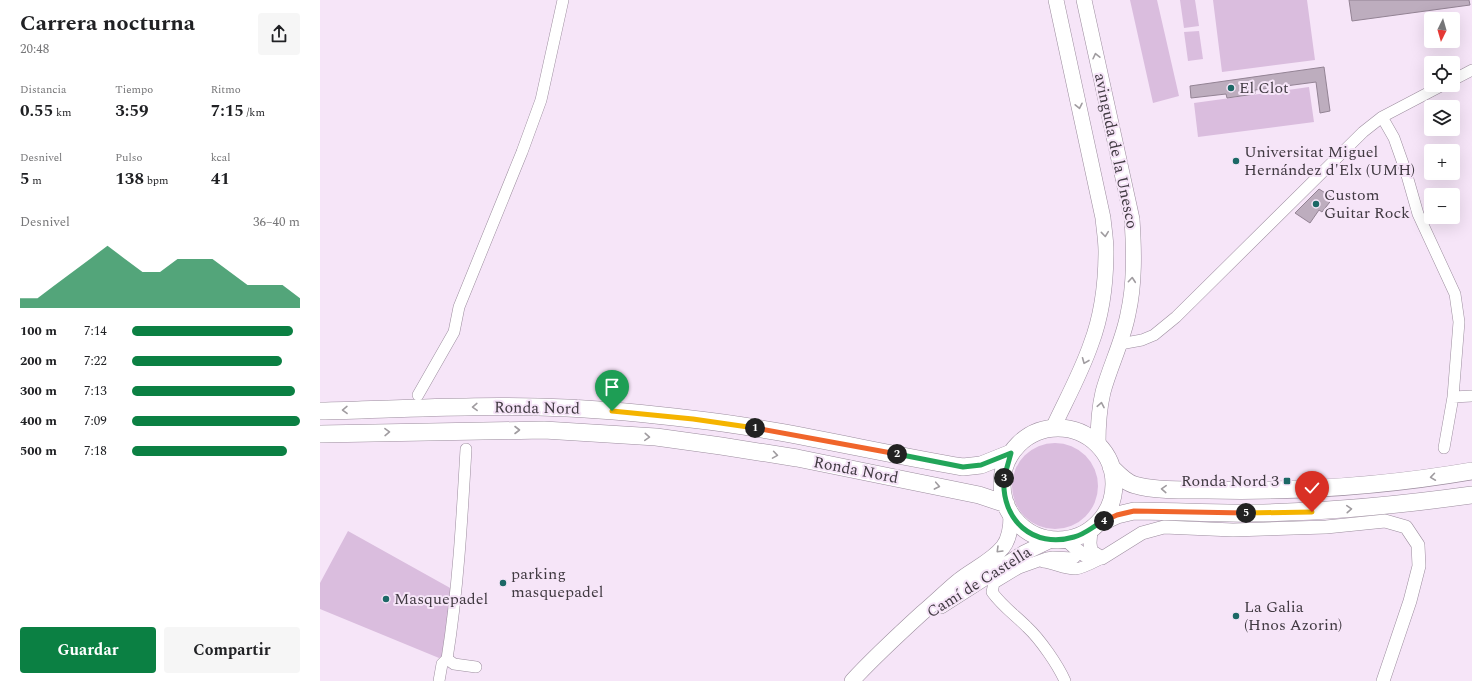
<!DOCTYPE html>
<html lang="es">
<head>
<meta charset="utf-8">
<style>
	body { margin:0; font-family:Spectral,serif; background:#f6f6f6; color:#202124; height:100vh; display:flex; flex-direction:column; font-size:15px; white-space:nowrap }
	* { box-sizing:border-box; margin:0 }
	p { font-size:13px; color:#757577 }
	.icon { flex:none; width:22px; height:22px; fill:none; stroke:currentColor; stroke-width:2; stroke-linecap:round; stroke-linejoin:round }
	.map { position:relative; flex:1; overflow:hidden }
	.panel { display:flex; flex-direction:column; background:#fff; width:320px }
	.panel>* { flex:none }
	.needle { width:26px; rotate:185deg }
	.controls { position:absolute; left:1104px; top:12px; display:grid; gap:8px }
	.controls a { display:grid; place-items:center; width:36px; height:36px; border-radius:4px; background:#fff; box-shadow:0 4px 16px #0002; font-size:20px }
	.pin { position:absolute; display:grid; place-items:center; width:34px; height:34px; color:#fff; margin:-41px -17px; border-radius:50% 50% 50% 0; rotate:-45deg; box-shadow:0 0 4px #0007 }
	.pin .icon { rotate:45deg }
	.km { position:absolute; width:20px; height:20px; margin:-10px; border-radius:50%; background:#222; color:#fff; font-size:11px; line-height:20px; text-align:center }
	.round { display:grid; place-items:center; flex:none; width:42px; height:42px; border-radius:4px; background:#f6f6f6 }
	.headline { display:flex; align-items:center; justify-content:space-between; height:68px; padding:0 20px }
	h1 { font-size:22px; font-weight:700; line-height:30px }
	.figures { display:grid; grid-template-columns:repeat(3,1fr); gap:6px; height:68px; padding:4px 20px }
	.figures div { display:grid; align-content:center }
	.figures b { font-size:17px; font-weight:700 }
	.figures small { font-size:11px; font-weight:400 }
	.figures p { font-size:11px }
	.chart { height:112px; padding:8px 20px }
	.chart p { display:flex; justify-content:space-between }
	.chart svg { width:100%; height:72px; margin-top:4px; fill:#0b8043; opacity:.7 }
	.action { display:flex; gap:8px; margin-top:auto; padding:8px 20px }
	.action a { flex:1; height:46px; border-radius:4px; background:#0b8043; color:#fff; font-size:16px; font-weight:700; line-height:46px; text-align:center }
	.action a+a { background:#f6f6f6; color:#202124 }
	ul { padding:0 20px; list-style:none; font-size:13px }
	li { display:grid; grid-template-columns:64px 48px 1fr; align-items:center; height:30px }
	li i { height:10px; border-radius:5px; background:#0b8043 }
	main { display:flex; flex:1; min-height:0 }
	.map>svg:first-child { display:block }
	.green { fill:#dabdde }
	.building { fill:#bdadbe; stroke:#938394 }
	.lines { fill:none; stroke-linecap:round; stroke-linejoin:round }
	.minor-casing { stroke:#9c8d9e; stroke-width:12 }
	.tertiary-casing { stroke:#9c8d9e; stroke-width:14 }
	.secondary-casing { stroke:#9c8d9e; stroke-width:16 }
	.primary-casing { stroke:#9c8d9e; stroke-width:18 }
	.minor { stroke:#fff; stroke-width:11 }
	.tertiary { stroke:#fff; stroke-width:13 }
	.secondary { stroke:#fff; stroke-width:15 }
	.primary { stroke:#fff; stroke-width:17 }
	.oneway { stroke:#a09ca0 }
	.split-1-casing { stroke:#fff; stroke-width:8 }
	.split-2-casing { stroke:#fff; stroke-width:8 }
	.split-3-casing { stroke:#fff; stroke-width:8 }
	.split-4-casing { stroke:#fff; stroke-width:8 }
	.split-5-casing { stroke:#fff; stroke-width:8 }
	.split-6-casing { stroke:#fff; stroke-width:8 }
	.split-1 { stroke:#f5b400; stroke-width:5 }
	.split-2 { stroke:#f0652b; stroke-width:5 }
	.split-3 { stroke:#22a559; stroke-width:5 }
	.split-4 { stroke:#22a559; stroke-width:5 }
	.split-5 { stroke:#f0652b; stroke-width:5 }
	.split-6 { stroke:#f5b400; stroke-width:5 }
	.poi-dot { fill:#1c6866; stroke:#f6e5f8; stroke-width:1.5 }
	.labels { text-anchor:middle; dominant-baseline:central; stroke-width:4; stroke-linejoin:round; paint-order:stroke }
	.poi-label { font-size:16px; fill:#413a42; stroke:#f6e5f8; text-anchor:start }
	.street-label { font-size:16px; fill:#413a42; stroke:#f6e5f8 }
</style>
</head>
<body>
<main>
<section class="panel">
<div class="headline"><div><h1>Carrera nocturna</h1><p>20:48</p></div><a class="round"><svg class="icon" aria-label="share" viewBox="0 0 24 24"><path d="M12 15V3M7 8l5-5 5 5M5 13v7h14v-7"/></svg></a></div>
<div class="figures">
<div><p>Distancia</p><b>0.55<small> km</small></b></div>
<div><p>Tiempo</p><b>3:59</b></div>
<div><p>Ritmo</p><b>7:15<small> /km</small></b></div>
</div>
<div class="figures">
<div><p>Desnivel</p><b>5<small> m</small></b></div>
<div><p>Pulso</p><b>138<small> bpm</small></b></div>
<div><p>kcal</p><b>41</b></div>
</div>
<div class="chart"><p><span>Desnivel</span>36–40 m</p>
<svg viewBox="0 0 160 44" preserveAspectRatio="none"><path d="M0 44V38L10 38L20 30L30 22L40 14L50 6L60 14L70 22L80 22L90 14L100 14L110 14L120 22L130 30L140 30L150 30L160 38V44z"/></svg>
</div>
<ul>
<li><b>100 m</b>7:14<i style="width:96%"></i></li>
<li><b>200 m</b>7:22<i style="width:89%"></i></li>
<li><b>300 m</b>7:13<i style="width:97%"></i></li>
<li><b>400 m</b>7:09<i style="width:100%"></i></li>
<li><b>500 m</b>7:18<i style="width:92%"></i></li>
</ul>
<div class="action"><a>Guardar</a><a>Compartir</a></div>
</section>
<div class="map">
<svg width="1152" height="681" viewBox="0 0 1152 681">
	<rect width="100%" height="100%" fill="#f6e5f8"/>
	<path class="green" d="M810 0H837L859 96 833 103Z
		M860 0H875L879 26 864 28Z
		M893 0H987L995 60 902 72Z
		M879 31 883 59 868 61 864 32Z
		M989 87 994 122 878 137 874 103Z
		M692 486a43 43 0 1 1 86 0a43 43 0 1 1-86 0Z
		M28 531 132 589 123 656 119 658 0 609V583Z"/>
	<path class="building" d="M1029 0H1149L1150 5 1032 21Z
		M1004 67 1010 111 1000 113 996 82 935 90V94L907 98 906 94 871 98 870 86Z
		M999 189 1013 198 1002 212 999 210 990 223 975 213Z"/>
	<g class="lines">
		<g class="minor-casing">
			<path id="minor" d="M1133 80 1152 70
				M1062 117 1074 138 1086 172 1098 214 1135 294 1139 322 1133 397 1124 448
				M800 344 822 340 834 335 856 317 1043 132 1062 117 1123 85
				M98 395 134 332 139 307 202 152 221 100 243 0
				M1133 397 1152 396
				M146 449C142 519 138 590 127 659L134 664 156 667
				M723 562C734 563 744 569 755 569 764 568 774 562 782 558
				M119 681 122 664 127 659
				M745 681C738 665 720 639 707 627 695 615 682 606 672 592L674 583 699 568 727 558 733 557 754 558 757 555 756 549"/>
		</g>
		<g class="tertiary-casing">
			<path id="tertiary" d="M771 529 770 543 771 551 782 558
				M745 539C759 551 763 559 782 558
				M782 558 822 533 844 527 913 530 1006 527 1065 521 1086 527 1098 545 1099 566 1090 601 1063 681"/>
		</g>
		<g class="secondary-casing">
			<path id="secondary" d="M764 0 812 219C814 250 815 283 808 314 803 341 790 366 783 392 779 409 778 426 778 444
				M733 428C746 400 761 373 771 344 782 315 786 282 786 251 786 240 784 229 783 218L736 0
				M621 606 704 553 731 540
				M532 681C554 657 578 635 602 613 614 603 625 592 637 582 651 570 671 562 683 547 690 538 691 526 691 515"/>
		</g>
		<g class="primary-casing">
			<path id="primary" d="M0 411C82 409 165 404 247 408 289 410 330 414 371 419 463 429 552 452 643 467L661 465 691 453
				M682 484a56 56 0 1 1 112 0a56 56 0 1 1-112 0Z
				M0 434 224 430 336 437 401 446 477 458 659 495 686 504
				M791 467C798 474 806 483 815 485 834 491 868 490 888 490 976 492 1065 486 1152 471
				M782 522 797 515 814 511C854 511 894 514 935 513 1008 512 1080 505 1152 495"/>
		</g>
		<use href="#minor" class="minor"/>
		<use href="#tertiary" class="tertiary"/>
		<use href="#secondary" class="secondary"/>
		<use href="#primary" class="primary"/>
	</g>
	<defs><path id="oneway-chevron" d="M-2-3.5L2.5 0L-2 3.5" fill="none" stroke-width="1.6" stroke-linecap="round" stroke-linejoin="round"/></defs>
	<g class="oneway">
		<use href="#oneway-chevron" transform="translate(776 56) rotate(-103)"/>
		<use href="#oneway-chevron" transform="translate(759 106) rotate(78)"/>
		<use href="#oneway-chevron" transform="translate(785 234) rotate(84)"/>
		<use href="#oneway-chevron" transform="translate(812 280) rotate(-85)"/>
		<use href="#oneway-chevron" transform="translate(765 361) rotate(112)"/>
		<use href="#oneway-chevron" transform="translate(781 405) rotate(-79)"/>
		<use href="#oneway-chevron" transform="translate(155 407) rotate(178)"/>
		<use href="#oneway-chevron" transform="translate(25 410) rotate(179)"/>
		<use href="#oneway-chevron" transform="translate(197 430)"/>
		<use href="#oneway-chevron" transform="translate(67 432) rotate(-1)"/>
		<use href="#oneway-chevron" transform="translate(327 437) rotate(4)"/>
		<use href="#oneway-chevron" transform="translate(455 455) rotate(9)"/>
		<use href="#oneway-chevron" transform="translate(1113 477) rotate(172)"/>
		<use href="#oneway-chevron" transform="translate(617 486) rotate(11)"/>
		<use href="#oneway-chevron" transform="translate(844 489) rotate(-177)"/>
		<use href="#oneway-chevron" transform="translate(1029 509) rotate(-4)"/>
		<use href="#oneway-chevron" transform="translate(679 550) rotate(135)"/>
	</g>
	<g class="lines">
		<g class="split-1-casing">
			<path id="split-1" d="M292 411 373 419 435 428"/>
		</g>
		<g class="split-2-casing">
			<path id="split-2" d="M435 428 577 454"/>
		</g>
		<g class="split-3-casing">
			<path id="split-3" d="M577 454 643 467 661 465 691 453 684 478"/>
		</g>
		<g class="split-4-casing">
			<path id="split-4" d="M684 478C681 520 713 549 754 537 766 534 773 526 784 521"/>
		</g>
		<g class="split-5-casing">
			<path id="split-5" d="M784 521 797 515 814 511 926 513"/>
		</g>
		<g class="split-6-casing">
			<path id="split-6" d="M926 513 992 512"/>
		</g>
		<use href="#split-1" class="split-1"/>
		<use href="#split-2" class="split-2"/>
		<use href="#split-3" class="split-3"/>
		<use href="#split-4" class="split-4"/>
		<use href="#split-5" class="split-5"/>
		<use href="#split-6" class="split-6"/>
	</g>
	<g class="poi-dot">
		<circle cx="911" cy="88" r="4"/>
		<circle cx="916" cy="161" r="4"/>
		<circle cx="996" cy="204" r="4"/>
		<rect x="963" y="477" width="8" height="8" rx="2"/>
		<circle cx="183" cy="583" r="4"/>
		<circle cx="66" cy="599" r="4"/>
		<circle cx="916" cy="616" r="4"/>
	</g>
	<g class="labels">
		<g class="poi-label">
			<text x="919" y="88">El Clot</text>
			<text x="924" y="152">Universitat Miguel<tspan x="924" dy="18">Hernández d'Elx (UMH)</tspan></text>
			<text x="1004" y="195">Custom<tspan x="1004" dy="18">Guitar Rock</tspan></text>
			<text x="959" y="481" text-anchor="end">Ronda Nord 3</text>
			<text x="191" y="574">parking<tspan x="191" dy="18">masquepadel</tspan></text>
			<text x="74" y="599">Masquepadel</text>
			<text x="924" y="607">La Galia<tspan x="924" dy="18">(Hnos Azorin)</tspan></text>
		</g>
		<g class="street-label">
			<text transform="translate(796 151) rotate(78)">avinguda de la Unesco</text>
			<text transform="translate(217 408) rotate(1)">Ronda Nord</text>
			<text transform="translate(536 470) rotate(11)">Ronda Nord</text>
			<text transform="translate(659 582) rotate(-32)">Camí de Castella</text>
		</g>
	</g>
</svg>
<div class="controls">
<a><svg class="needle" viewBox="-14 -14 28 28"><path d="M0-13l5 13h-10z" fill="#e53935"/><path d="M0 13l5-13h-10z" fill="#757577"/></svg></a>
<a><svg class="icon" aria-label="locate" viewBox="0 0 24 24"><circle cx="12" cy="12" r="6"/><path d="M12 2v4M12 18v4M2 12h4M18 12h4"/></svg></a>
<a><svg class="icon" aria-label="layers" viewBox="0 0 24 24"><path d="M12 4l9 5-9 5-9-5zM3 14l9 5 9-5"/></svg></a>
<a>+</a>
<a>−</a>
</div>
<div class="pin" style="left:292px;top:411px;background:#1e9e55"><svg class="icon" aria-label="arrive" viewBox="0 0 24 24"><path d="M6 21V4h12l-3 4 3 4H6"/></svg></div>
<div class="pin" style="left:992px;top:512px;background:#d93025"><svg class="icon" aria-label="check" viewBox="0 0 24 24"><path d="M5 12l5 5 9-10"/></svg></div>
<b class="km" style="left:435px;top:428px">1</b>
<b class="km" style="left:577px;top:454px">2</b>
<b class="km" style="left:684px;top:478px">3</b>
<b class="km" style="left:784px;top:521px">4</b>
<b class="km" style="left:926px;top:513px">5</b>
</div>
</main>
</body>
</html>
